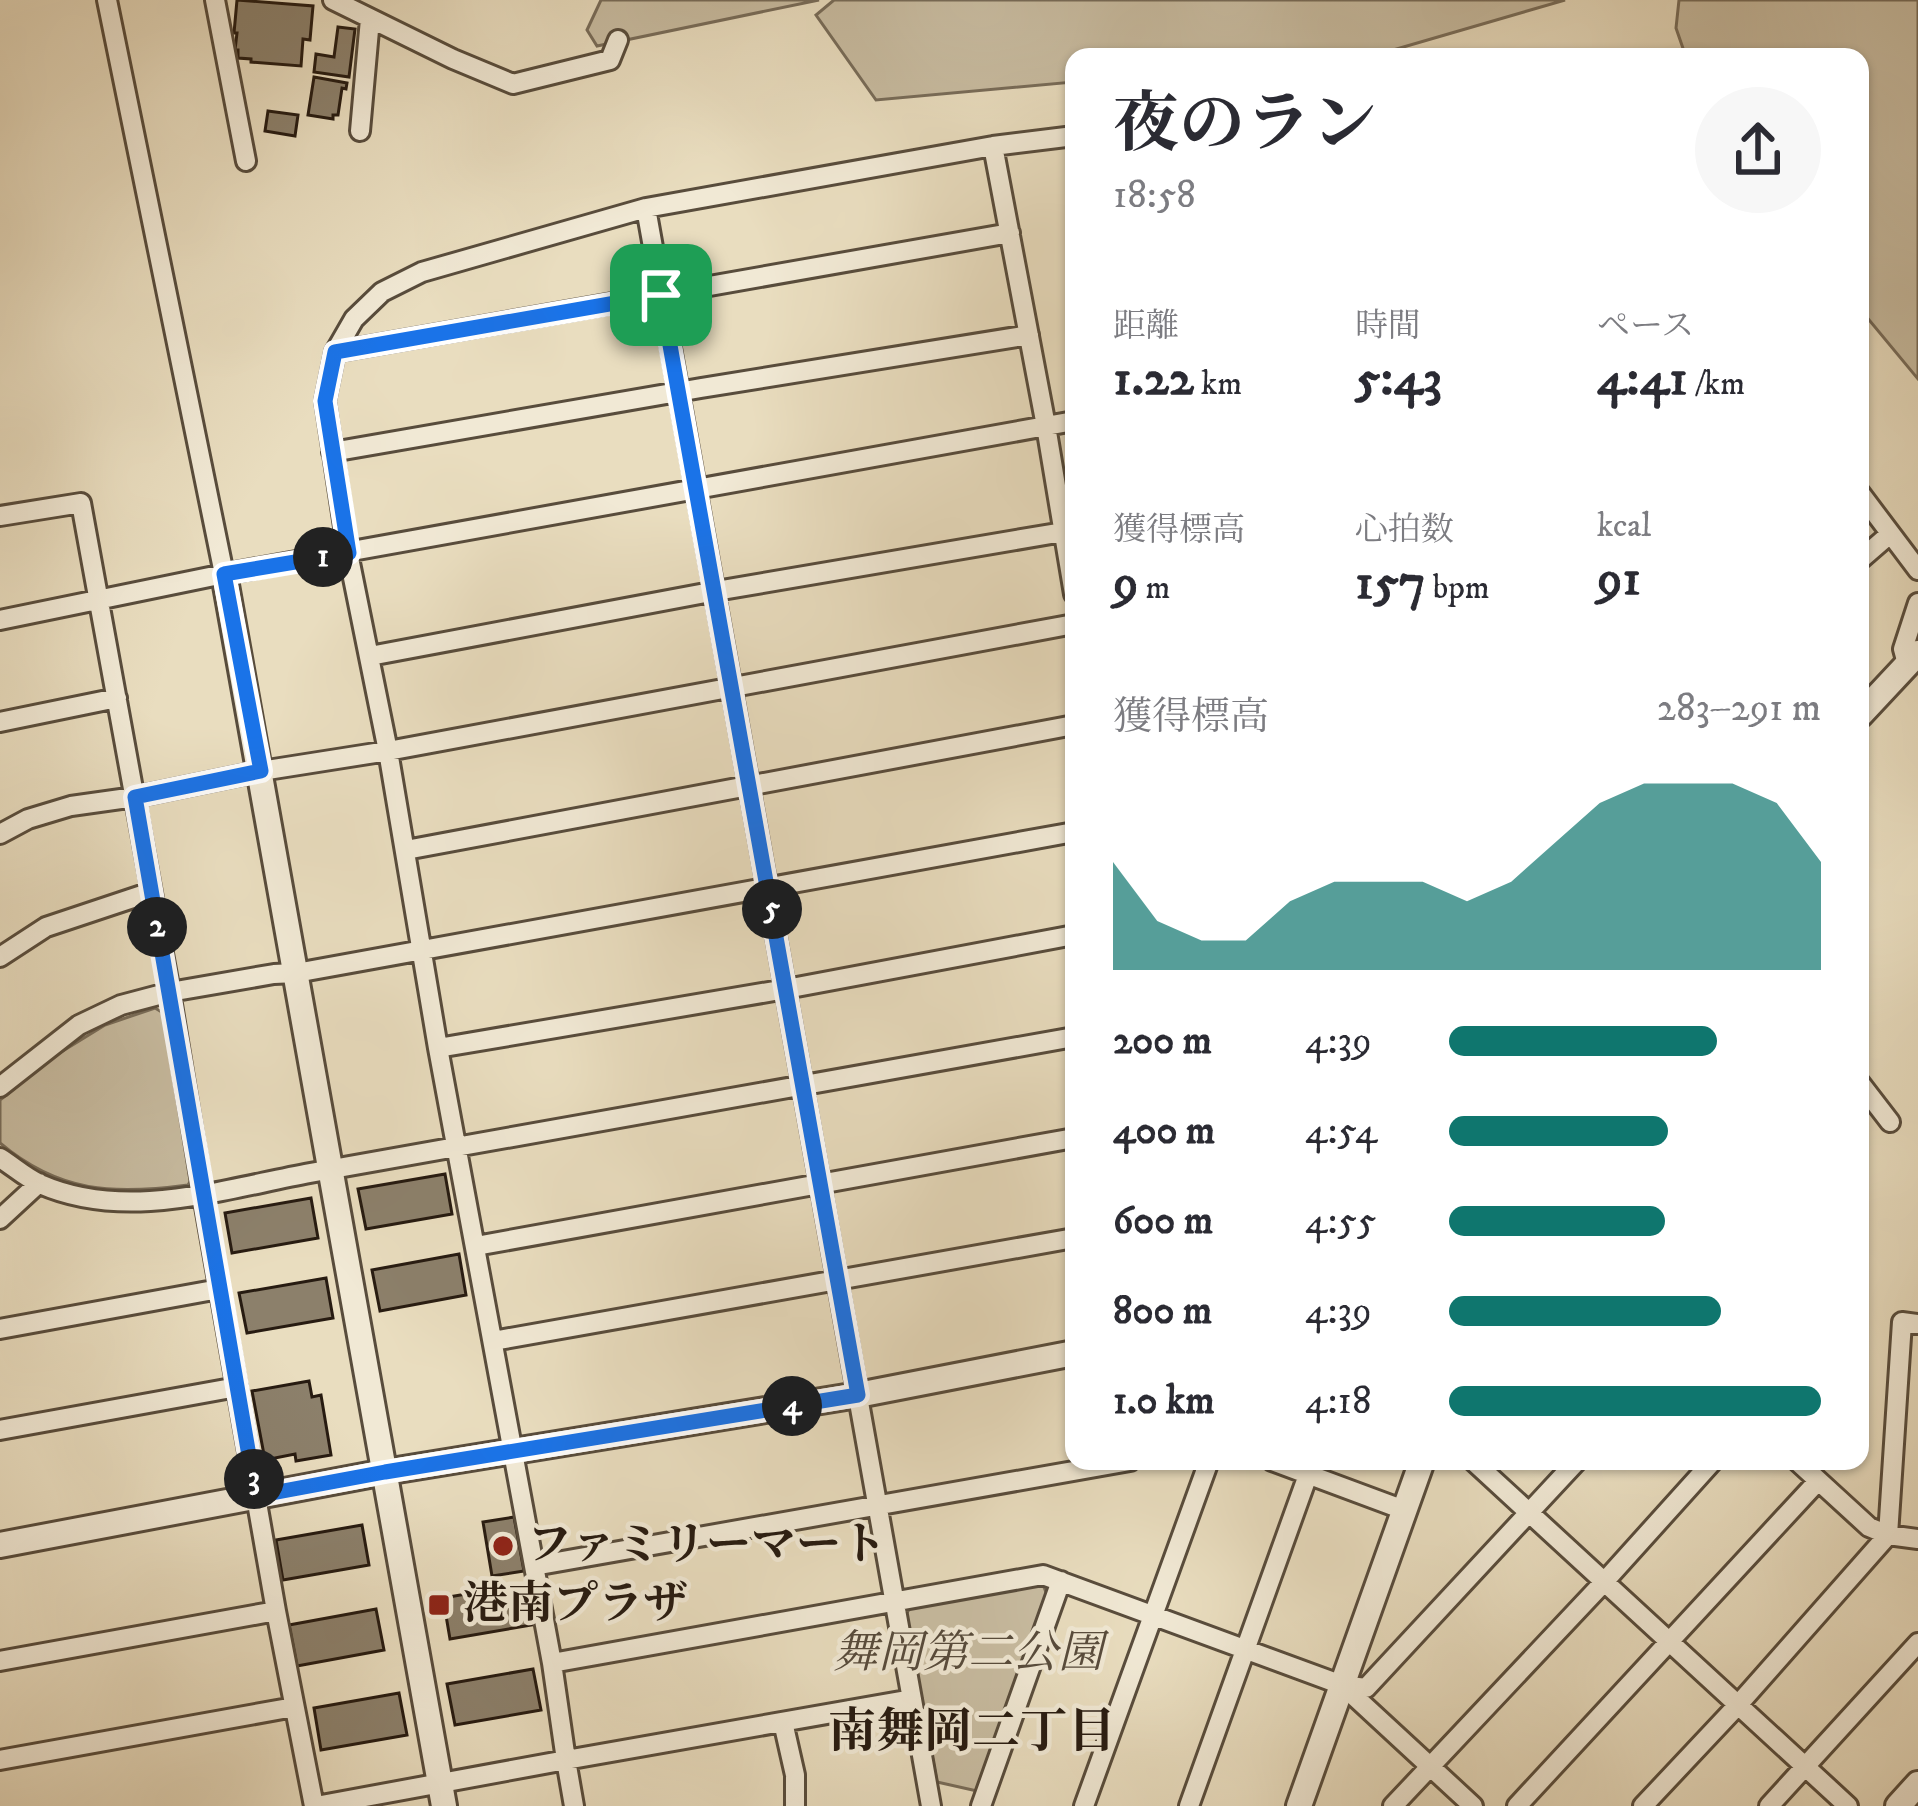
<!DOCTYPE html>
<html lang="ja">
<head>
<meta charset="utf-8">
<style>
	body { margin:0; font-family:"IM FELL DW Pica","Noto Serif JP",serif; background:#f7f7f7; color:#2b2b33; height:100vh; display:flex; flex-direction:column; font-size:45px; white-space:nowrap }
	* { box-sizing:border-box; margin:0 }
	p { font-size:39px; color:#7c7c81 }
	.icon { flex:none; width:66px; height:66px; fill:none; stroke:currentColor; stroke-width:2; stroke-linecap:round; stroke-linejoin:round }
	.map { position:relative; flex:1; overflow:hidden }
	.panel { position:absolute; left:1065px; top:48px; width:804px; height:1422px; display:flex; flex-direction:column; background:#fff; border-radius:24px; box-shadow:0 3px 9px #0004 }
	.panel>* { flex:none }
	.pin { position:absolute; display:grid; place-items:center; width:102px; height:102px; color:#fff; margin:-51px; border-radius:24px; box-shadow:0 6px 18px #0006 }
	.km { position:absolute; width:60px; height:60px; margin:-30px; border-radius:50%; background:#222; color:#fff; font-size:33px; line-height:60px; text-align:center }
	.round { display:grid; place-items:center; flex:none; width:126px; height:126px; border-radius:63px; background:#f7f7f7 }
	.headline { display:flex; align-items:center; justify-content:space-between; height:204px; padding:0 48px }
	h1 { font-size:66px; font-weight:700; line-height:90px }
	.metrics { display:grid; grid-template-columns:repeat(3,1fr); gap:18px; height:204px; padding:12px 48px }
	.metrics div { display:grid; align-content:center }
	.metrics b { font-size:51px; font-weight:700 }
	.metrics small { font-size:33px; font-weight:400 }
	.metrics p { font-size:33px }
	.chart { height:336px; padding:24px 48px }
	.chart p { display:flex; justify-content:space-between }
	.chart svg { width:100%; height:216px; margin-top:12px; fill:#0f766e; opacity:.7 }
	ul { padding:0 48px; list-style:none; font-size:39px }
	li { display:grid; grid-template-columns:192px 144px 1fr; align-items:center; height:90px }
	li i { height:30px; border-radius:15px; background:#0f766e }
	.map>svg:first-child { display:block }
	.green { fill:#c8bca1; stroke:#786c59; stroke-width:3 }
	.building { fill:#8c806b; stroke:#271b11; stroke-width:3 }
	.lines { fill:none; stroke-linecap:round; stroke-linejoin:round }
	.minor-casing { stroke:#584c3c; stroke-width:24 }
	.tertiary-casing { stroke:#584c3c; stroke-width:30 }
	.minor { stroke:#f1e9d5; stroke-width:18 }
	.tertiary { stroke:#f1e9d5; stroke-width:24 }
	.route-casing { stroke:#fff; stroke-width:24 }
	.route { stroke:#1a73e8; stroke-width:15 }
	.poi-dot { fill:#8f2418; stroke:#f1e9d5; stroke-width:4.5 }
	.labels { text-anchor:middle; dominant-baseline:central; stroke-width:9; stroke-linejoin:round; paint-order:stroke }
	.poi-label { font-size:45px; font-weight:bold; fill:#271b11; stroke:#f1e9d5; text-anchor:start }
	.park-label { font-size:45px; font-style:italic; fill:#574b3c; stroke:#f1e9d5 }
	.neighbourhood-label { font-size:48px; font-weight:bold; fill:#271b11; stroke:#f1e9d5 }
</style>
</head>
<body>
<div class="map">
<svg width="1918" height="1806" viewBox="0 0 1918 1806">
	<rect width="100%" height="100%" fill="#e9ddbf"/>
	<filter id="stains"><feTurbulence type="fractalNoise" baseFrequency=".00167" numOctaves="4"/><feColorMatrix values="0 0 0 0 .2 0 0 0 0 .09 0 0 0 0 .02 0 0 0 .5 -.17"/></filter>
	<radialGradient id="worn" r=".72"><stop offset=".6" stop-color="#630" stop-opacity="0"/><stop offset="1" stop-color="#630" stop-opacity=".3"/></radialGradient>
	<path class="green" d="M601 0H819L597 46 587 30Z
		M834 0H1565L1376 55 1349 57H1074V82L876 100 816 15Z
		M1679 0H1918V379L1860 309V57H1686L1676 28Z
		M155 1008 165 1014 194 1175 188 1185C114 1195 59 1193 0 1143V1100L53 1057 105 1025Z
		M1039 1585 1044 1587 1047 1595 977 1791 937 1782 906 1614 910 1608Z"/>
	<path class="building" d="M237 0 313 6 310 40 303 39 301 66 251 62V59L238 58V50H235L237 33H234Z
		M338 27 355 29 349 77 314 72 316 54 334 57Z
		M314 77 347 83 346 89 342 88 338 115H333V119L308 115Z
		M268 111 298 115 295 136 265 131Z
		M445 1174 452 1214 366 1229 358 1189Z
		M311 1198 318 1238 232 1253 225 1213Z
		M459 1254 466 1295 380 1311 372 1270Z
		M326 1278 333 1318 247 1333 239 1293Z
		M309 1381 312 1397 321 1395 331 1455 296 1461 295 1454 265 1460 252 1391Z
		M514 1517 524 1571 492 1576 483 1522Z
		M362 1525 369 1565 283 1580 276 1540Z
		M530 1583 537 1624 450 1639 443 1598Z
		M376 1609 384 1650 297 1666 289 1625Z
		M533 1669 541 1710 455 1725 447 1684Z
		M399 1693 407 1735 321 1750 314 1708Z"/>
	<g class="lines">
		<g class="minor-casing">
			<path id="minor" d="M107 0 224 574
				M215 0 246 161
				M333 0 453 59 513 84 610 60 618 40
				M360 131 370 19
				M993 146 1046 426 1074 594
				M646 208 931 1806
				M335 352 1010 233
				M332 452 701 388 1029 335
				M1860 493 1918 570
				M0 516 81 503 170 992 203 1195 276 1611 314 1806
				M1860 560 1890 534
				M0 620 224 574 1074 421
				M370 656 716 591 1063 532
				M1907 664 1903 649 1918 603
				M0 722 117 698
				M0 834 28 819 71 806 135 797 261 771 388 751 1074 624
				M406 850 1074 725
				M0 957 46 927 151 892
				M438 1048 786 989 1074 935
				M1860 1083 1890 1122
				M0 1087 79 1025 121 1005 170 992 274 974 296 973 1074 832
				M0 1158C13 1166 26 1178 40 1184 126 1222 223 1189 310 1173L1074 1037
				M0 1219 39 1183
				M476 1246 1074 1138
				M0 1329 219 1289
				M493 1341 1074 1238
				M0 1430 237 1387
				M1272 1461 1404 1510
				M1473 1461 1848 1806
				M1797 1461 1869 1527 1888 1535 1918 1539
				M534 1566 1130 1461
				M0 1661 276 1611
				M552 1663 1043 1575 1342 1685 1366 1688 1577 1461
				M1342 1685 1473 1806
				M783 1722 795 1775V1806
				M0 1760 294 1707
				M316 1806 566 1760 552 1663 438 1048 388 751 348 553 325 401 335 352 354 319 382 292 422 272 646 208 993 146 1074 136
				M574 1806 566 1760 912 1699
				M981 1806 1061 1581
				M1084 1806 1209 1461
				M1189 1806 1313 1461
				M1393 1806 1604 1582 1713 1461
				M1517 1806 1818 1481
				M1643 1806 1737 1706 1888 1535 1902 1322 1918 1324
				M1769 1806 1918 1643"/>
		</g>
		<g class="tertiary-casing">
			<path id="tertiary" d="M224 574 444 1806
				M1860 715 1918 653
				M0 1545 385 1472 858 1395 1074 1353
				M1299 1806 1422 1461
				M1898 1806 1918 1784"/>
		</g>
		<use href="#minor" class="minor"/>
		<use href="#tertiary" class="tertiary"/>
	</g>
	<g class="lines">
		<g class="route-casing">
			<path id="route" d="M661 295 858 1395 385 1472 256 1496 135 797 261 771 224 574 349 553 325 401 335 352Z"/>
		</g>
		<use href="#route" class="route"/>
	</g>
	<g class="poi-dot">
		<circle cx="503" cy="1546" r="12"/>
		<rect x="427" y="1593" width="24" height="24" rx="6"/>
	</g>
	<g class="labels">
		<g class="poi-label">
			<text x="527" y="1546">ファミリーマート</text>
			<text x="463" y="1605">港南プラザ</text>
		</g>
		<g class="park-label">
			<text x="968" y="1654">舞岡第二公園</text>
		</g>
		<g class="neighbourhood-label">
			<text x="972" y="1733">南舞岡二丁目</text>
		</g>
	</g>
	<rect width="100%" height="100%" filter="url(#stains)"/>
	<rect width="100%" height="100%" fill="url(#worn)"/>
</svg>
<div class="pin" style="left:661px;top:295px;background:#1e9e55"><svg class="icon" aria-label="arrive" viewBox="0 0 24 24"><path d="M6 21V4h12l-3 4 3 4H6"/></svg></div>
<b class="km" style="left:323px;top:557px">1</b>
<b class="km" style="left:157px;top:927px">2</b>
<b class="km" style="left:254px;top:1479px">3</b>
<b class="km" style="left:792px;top:1406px">4</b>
<b class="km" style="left:772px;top:909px">5</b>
<section class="panel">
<div class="headline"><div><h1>夜のラン</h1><p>18:58</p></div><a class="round"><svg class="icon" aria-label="share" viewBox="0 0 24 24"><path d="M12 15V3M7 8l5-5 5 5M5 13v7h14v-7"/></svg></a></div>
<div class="metrics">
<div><p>距離</p><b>1.22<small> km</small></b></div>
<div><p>時間</p><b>5:43</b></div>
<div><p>ペース</p><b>4:41<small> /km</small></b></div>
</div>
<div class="metrics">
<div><p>獲得標高</p><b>9<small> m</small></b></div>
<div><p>心拍数</p><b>157<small> bpm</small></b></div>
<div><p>kcal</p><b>91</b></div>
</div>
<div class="chart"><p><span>獲得標高</span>283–291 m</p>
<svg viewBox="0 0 160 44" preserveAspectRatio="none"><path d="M0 44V22L10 34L20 38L30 38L40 30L50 26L60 26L70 26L80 30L90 26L100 18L110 10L120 6L130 6L140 6L150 10L160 22V44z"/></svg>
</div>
<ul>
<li><b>200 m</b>4:39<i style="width:72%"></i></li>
<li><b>400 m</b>4:54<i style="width:59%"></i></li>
<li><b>600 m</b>4:55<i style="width:58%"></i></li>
<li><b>800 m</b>4:39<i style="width:73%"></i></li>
<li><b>1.0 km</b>4:18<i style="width:100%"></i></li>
</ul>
</section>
</div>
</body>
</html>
